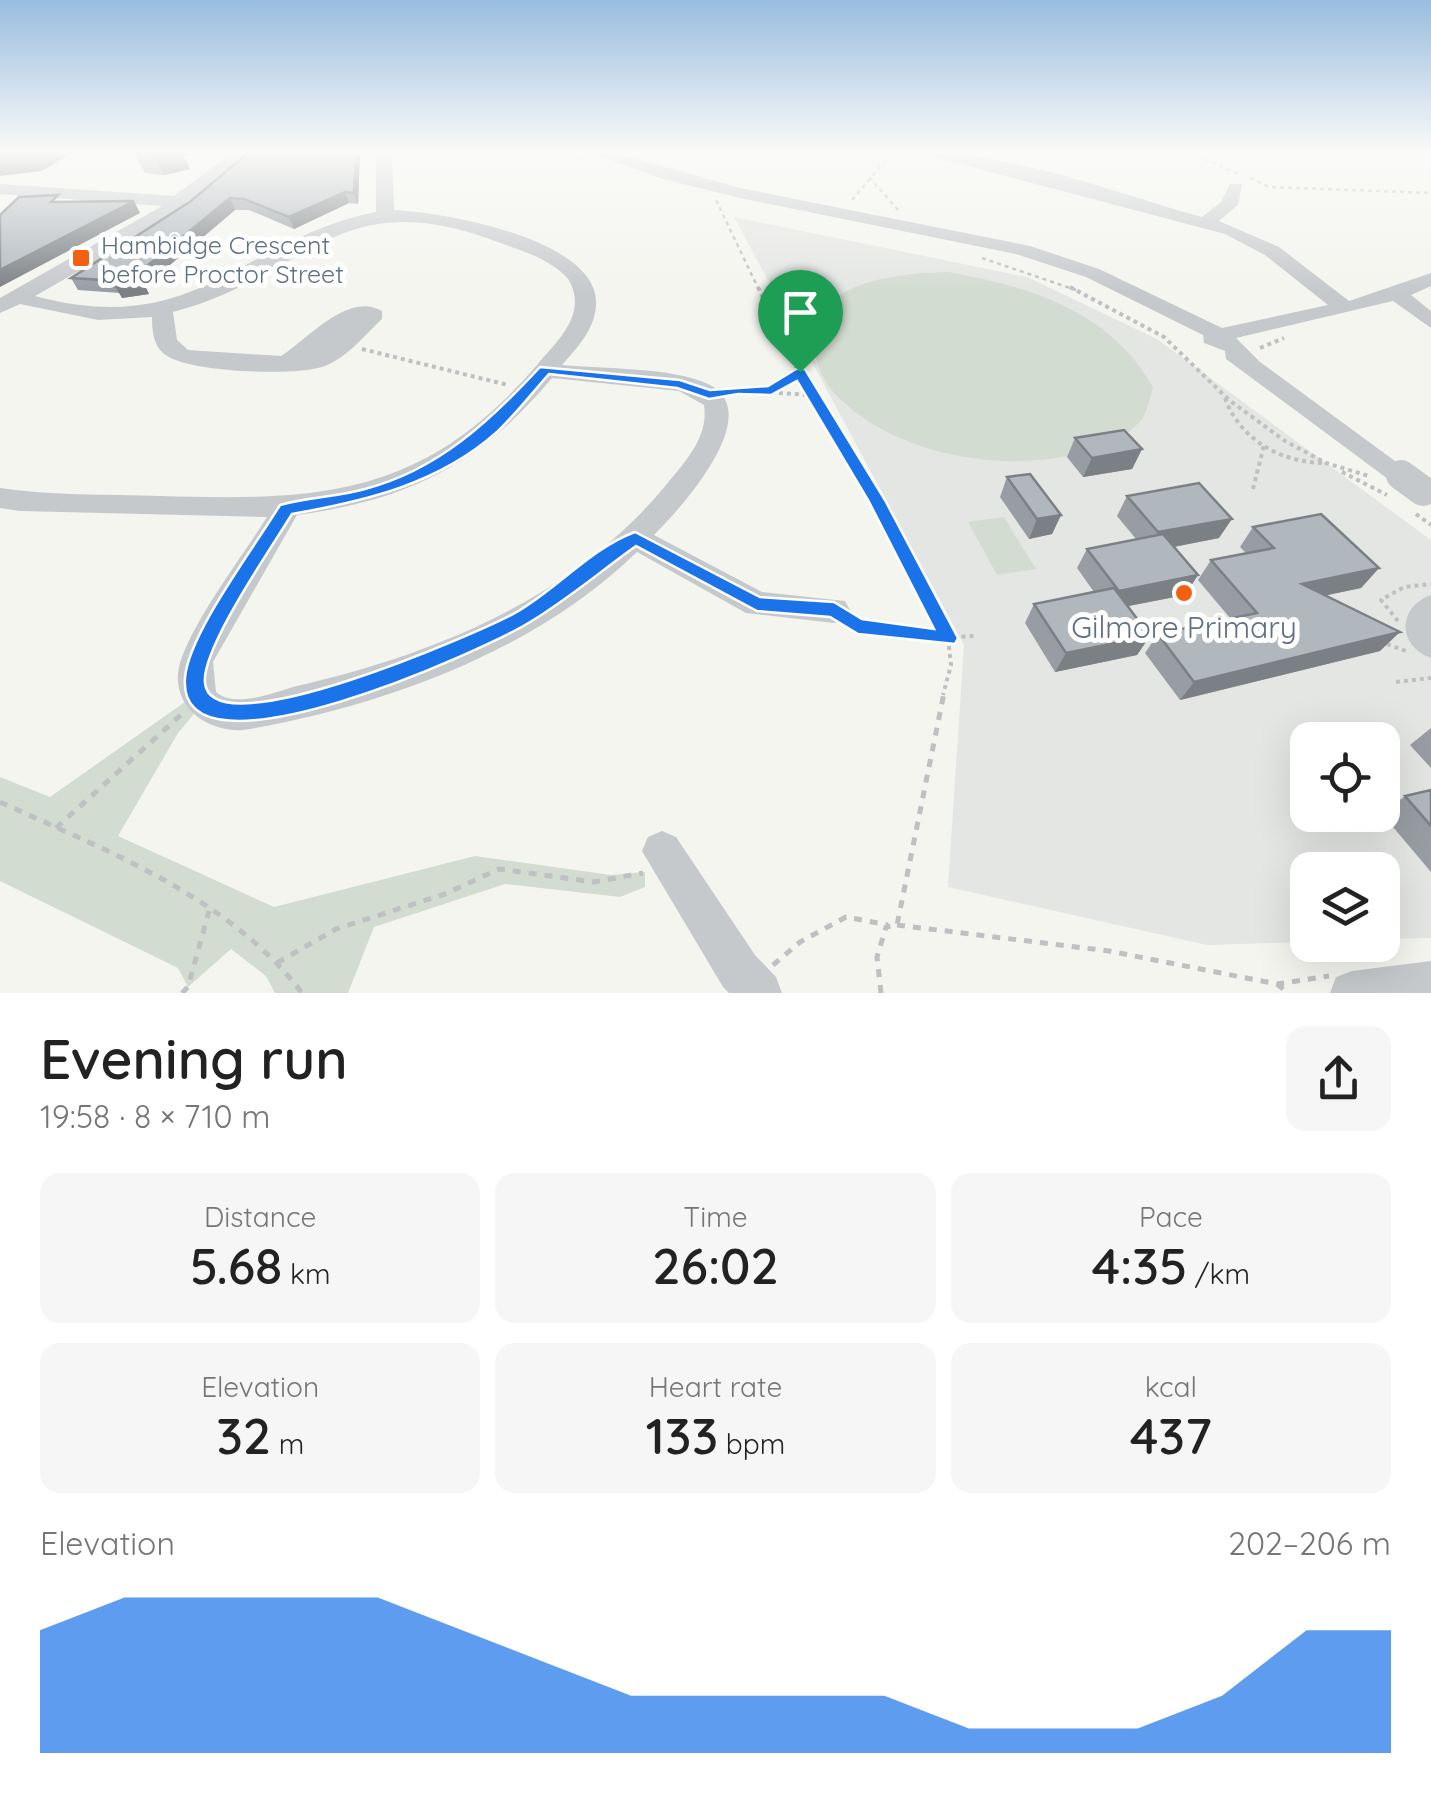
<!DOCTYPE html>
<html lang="en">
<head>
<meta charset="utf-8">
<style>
	body { margin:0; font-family:Quicksand,sans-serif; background:#f6f6f6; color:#222; height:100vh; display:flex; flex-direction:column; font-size:38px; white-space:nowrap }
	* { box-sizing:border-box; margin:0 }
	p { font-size:32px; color:#767676 }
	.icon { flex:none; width:55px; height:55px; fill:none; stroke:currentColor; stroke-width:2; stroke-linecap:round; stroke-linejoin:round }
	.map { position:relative; height:993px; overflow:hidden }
	.drawer { display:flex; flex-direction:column; background:#fff; flex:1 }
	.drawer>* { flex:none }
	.controls { position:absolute; left:1290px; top:722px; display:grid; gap:20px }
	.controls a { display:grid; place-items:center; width:110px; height:110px; border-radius:20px; background:#fff; box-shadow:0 10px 40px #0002; font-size:50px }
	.pin { position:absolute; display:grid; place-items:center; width:85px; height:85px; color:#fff; margin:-102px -42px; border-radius:50% 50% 50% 0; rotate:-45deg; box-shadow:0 0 10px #0007 }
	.pin .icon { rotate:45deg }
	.round { display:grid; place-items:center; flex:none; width:105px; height:105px; border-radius:20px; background:#f6f6f6 }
	.head { display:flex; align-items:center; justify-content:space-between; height:170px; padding:0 40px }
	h1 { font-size:55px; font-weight:600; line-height:75px }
	.figures { display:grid; grid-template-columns:repeat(3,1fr); gap:15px; height:170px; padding:10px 40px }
	.figures div { display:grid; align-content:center; border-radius:20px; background:#f6f6f6; text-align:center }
	.figures b { font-size:50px; font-weight:600 }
	.figures small { font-size:28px; font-weight:400 }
	.figures p { font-size:28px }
	.chart { height:280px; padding:20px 40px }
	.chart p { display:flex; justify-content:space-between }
	.chart svg { width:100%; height:180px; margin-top:10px; fill:#1a73e8; opacity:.7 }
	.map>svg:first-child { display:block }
	.built { fill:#e4e6e3; fill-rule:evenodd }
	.green { fill:#d3dcd0 }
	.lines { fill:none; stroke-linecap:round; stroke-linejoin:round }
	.path-far2 { stroke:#bec0c2; stroke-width:2.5; stroke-dasharray:4 4; stroke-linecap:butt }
	.path-far1 { stroke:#bec0c2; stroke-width:4; stroke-dasharray:4 4; stroke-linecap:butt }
	.path { stroke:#bec0c2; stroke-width:5; stroke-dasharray:8 8; stroke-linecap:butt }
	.minor { fill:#c6c9cc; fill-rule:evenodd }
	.minor-bridge { stroke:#c6c9cc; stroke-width:30 }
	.wall { fill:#979da3 }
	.shaded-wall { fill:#7b8084 }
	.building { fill:#b0b7bd; stroke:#7b8084; stroke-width:2.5 }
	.route { fill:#1a73e8; stroke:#fff; stroke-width:2.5; fill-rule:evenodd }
	.poi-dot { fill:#f46010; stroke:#fff; stroke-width:4 }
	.labels { text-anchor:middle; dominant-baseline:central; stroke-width:10; stroke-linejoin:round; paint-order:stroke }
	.far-poi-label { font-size:25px; fill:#607084; stroke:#fff; text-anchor:start }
	.poi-label { font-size:30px; fill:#607084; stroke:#fff }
</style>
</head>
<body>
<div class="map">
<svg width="1431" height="993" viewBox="0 0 1431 993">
	<rect width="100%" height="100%" fill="#f4f5ef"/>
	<path class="built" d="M734 217 1027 277 1157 339 1431 540V938L1383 939 1382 870H1308L1307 942 1207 945 948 887 964 645ZM1308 740H1382V815H1308Z"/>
	<path class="green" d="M948 272C1029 286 1110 311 1153 387 1150 396 1148 408 1144 416 1134 432 1111 443 1094 449 1014 476 898 458 837 396 822 381 815 362 814 342 813 279 904 273 948 272Z
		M1004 517 1036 569 997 575 968 522Z
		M192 697 198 709 178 733 118 836 274 907 475 856 611 875 645 872V887L620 897 505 884 374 927 348 993H275L266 976 231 949 188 987 178 968 0 881V777L50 797Z"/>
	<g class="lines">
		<path class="path-far2" d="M566 153 585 159
			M1190 153 1241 175
			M869 177 899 211
			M1250 178 1269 187 1431 193
			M716 200 759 290
			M852 200 892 153
			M982 258 1076 290"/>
		<path class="path-far1" d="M758 287 807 391 833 424 948 638 951 665 943 695
			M1070 287 1164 337 1229 400 1285 441 1326 463 1369 476
			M1260 348 1284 338
			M362 349 508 385
			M731 390 810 395
			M771 391 801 372
			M1225 398C1240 440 1282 463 1325 463
			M1342 472 1387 495
			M1253 489 1264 445
			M1416 514 1431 525
			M1398 621 1381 600 1404 587 1431 584
			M851 622 944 638 974 636
			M1387 644 1406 651
			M1396 682 1431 678"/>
		<path class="path" d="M0 802C107 851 229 897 302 993
			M56 828 182 714
			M897 925 1109 951 1277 984 1329 976
			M277 963 336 929 445 894 499 869 594 882 643 873
			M773 965 800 942 846 917 888 925
			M1277 984 1288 993
			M182 993 188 987 209 911
			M881 993 877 957 886 927 897 925 944 693"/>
		<path class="minor" d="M232 153H250L156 227 35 296C199 340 238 240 376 212V153H392L394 210C442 212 600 239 596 305 595 329 577 348 562 365 603 369 672 367 708 384 768 412 681 508 654 535L762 592 845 601 850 610 845 619 834 623 746 613 637 552C536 651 381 707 244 730 203 733 165 701 182 657 198 614 242 557 267 517L20 511 0 508V488C53 496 106 494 160 496 323 501 424 496 537 365 557 341 588 315 569 280 550 258 522 251 495 241 336 182 308 277 173 312L177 340 188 350 281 356C308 339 348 291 382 311V319C365 335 345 360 322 367 295 376 184 373 163 353 153 344 152 330 152 317L98 320 20 304 0 313V298L162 206 0 194V184L174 196ZM552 378 679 391 704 405C709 437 685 462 666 485 573 598 436 654 297 686 274 692 236 709 216 692L213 662 297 515C408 500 479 465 552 378Z
			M591 153H614L740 188 1030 246 1099 269 1222 328 1328 305 1265 255 1225 234 919 153C1014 152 1112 192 1202 217L1221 202 1230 184H1242L1238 205 1219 221 1279 247 1349 301 1431 273V286L1411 295 1431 311V328L1393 301 1236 338 1260 362 1414 475 1410 482H1392L1226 359 1225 351 1204 343 1203 335 1086 277 1016 254 740 198 663 179Z
			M1431 595V658C1397 646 1397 607 1431 595Z
			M662 831 676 837 755 955 776 977 782 993H729L723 987 642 851 648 837Z
			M1431 961V993H1330L1336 977 1352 971Z"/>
		<path class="minor-bridge" d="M1401 475 1423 491"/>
	</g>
	<path class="wall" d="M134 153 184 157 190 169 164 175 145 173Z
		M360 153 358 204 349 203 294 229 249 210H235L145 286 149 294 122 298 120 293 78 290 71 278 191 201Z
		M1075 438 1142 449 1132 469 1083 477 1067 457Z
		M1007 477 1061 515 1052 534 1029 539 1000 497Z
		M1127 496 1219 538 1174 547 1198 575 1185 595 1128 606 1150 636 1137 655 1055 672 1025 623 1034 604 1094 592 1077 568 1087 549 1136 539 1117 516Z
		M1253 527 1379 568 1361 588 1325 595 1380 651 1180 700 1145 653 1158 634 1230 618 1198 580 1211 560 1246 553 1240 547Z
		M1431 728V768L1410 745Z
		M1431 790V872L1382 814 1405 796Z"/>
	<path class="shaded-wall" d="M28 153H74L41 171 0 176V156Z
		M169 153H190L184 157 190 169 164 175 155 156Z
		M356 153H360L358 204 354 193Z
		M345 192 349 203 294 229 289 217Z
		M230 198 235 210 145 286 149 294 122 298 115 286 137 274Z
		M134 201 140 213 0 287V270Z
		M1142 449 1132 469 1083 477 1092 458Z
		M1061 515 1052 534 1029 539 1037 519Z
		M1232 519 1219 538 1147 552 1158 532Z
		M1379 568 1361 588 1286 604 1302 584Z
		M1198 575 1185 595 1108 610 1119 591Z
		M1400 632 1380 651 1180 700 1194 682Z
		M1150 636 1137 655 1055 672 1066 653Z"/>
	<path class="building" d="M0 153H28L0 156Z
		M135 153H169L155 156 136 155Z
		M248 153H356L354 193 345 192 289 217 244 199 230 198 137 274 142 281 115 286 117 281 71 278 191 201Z
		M58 195 51 202 134 201 0 270V215L19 197Z
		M1124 430 1142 449 1092 458 1075 438Z
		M1030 474 1061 515 1037 519 1007 477Z
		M1199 483 1232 519 1158 532 1127 496Z
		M1321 514 1379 568 1302 584 1400 632 1194 682 1158 634 1257 613 1211 560 1274 548 1253 527Z
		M1163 534 1198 575 1119 591 1087 549Z
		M1114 588 1150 636 1066 653 1034 604Z
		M1431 790V826L1405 796Z"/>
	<linearGradient id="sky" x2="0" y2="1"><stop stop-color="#99bddf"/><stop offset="0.52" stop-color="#fafaf8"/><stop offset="1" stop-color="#fafaf8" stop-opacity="0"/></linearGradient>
	<rect width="1431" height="292" fill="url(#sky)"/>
	<path class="route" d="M540 367 680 380 710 390 768 386 796 369H805L885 500 958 638 955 644 858 634 830 617 757 611 636 546C601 571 567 600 530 622 489 648 176 791 185 678 188 634 256 545 280 505 308 497 337 497 365 489 438 470 490 421 540 367ZM549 374 677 388 709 399 738 394 771 395 797 381 868 500 934 629 862 619 834 602 760 597 635 532C591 548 556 590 515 613 480 632 212 750 205 683 201 649 272 547 292 514 365 501 439 484 497 432 515 415 532 393 549 374Z"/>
	<g class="poi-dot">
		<rect x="71" y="248" width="20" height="20" rx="5"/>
		<circle cx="1184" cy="593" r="10"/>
	</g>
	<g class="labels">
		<g class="far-poi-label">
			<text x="101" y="244">Hambidge Crescent<tspan x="101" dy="29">before Proctor Street</tspan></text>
		</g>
		<g class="poi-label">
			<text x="1184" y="627">Gilmore Primary</text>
		</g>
	</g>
</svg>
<div class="controls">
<a><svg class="icon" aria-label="locate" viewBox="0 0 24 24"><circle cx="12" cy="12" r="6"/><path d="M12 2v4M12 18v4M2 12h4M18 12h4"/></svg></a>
<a><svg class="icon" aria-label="layers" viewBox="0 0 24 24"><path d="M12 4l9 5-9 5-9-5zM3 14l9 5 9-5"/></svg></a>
</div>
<div class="pin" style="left:800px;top:372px;background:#1e9e55"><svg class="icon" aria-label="arrive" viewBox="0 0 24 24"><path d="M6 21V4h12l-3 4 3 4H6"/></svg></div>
</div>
<section class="drawer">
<div class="head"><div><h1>Evening run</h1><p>19:58 · 8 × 710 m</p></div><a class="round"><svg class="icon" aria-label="share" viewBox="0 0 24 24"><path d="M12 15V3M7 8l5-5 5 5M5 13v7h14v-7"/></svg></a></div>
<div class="figures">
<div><p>Distance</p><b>5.68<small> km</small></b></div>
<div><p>Time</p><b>26:02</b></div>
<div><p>Pace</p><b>4:35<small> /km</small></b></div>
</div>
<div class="figures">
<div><p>Elevation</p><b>32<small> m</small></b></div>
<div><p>Heart rate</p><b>133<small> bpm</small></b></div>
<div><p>kcal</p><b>437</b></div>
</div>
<div class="chart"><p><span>Elevation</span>202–206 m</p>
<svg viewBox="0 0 160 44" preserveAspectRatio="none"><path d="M0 44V14L10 6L20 6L30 6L40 6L50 14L60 22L70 30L80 30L90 30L100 30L110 38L120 38L130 38L140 30L150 14L160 14V44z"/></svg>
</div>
</section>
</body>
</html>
